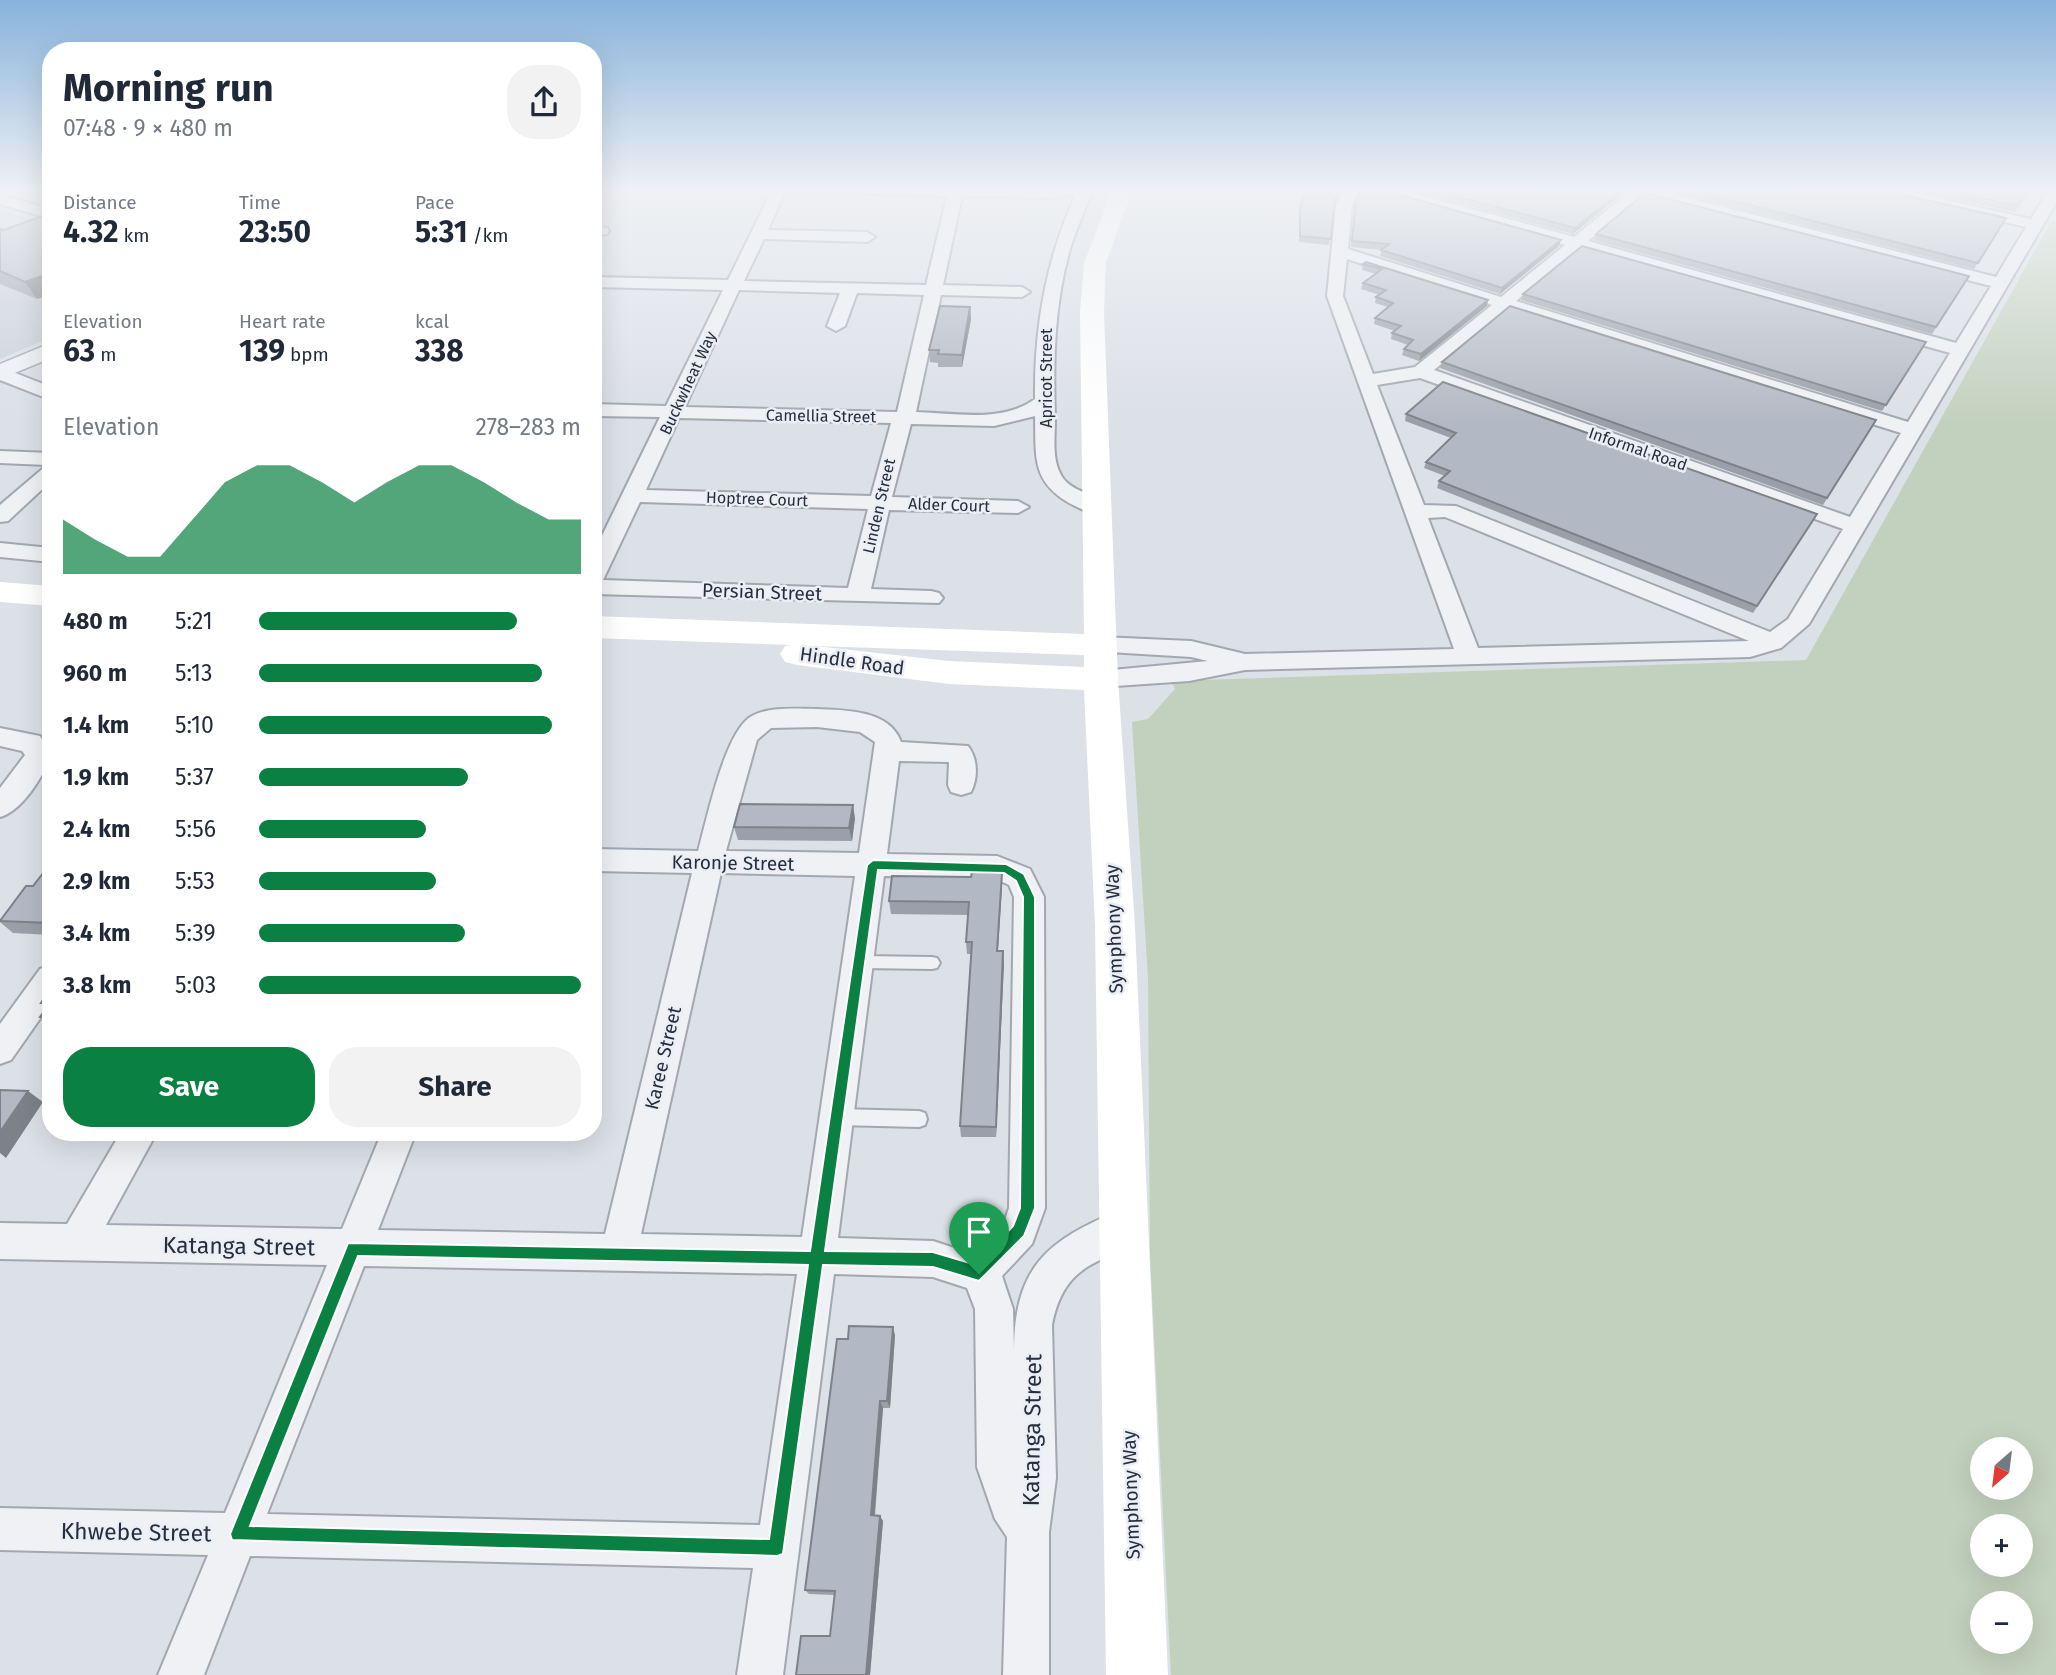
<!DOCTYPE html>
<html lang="en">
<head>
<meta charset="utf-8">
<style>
	body { margin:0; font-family:"Fira Sans",sans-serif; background:#f2f2f3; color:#1f2937; height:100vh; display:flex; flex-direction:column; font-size:26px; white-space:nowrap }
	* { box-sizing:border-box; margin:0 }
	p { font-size:23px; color:#747a83 }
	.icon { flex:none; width:38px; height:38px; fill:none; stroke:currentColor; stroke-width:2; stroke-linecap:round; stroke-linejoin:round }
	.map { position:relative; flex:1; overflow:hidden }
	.side { position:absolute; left:42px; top:42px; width:560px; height:1099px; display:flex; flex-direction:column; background:#fff; border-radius:28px; box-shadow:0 7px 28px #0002 }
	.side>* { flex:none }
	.needle { width:46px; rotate:208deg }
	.buttons { position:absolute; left:1970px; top:1437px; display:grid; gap:14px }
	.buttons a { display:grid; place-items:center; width:63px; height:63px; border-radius:50%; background:#fff; box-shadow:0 7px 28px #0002; font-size:35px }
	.pin { position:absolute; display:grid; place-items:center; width:60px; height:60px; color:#fff; margin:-72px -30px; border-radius:50% 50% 50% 0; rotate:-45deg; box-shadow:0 0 7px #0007 }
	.pin .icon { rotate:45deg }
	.round { display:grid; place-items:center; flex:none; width:74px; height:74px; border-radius:28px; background:#f2f2f3 }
	.overview { display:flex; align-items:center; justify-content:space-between; height:119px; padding:0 21px }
	h1 { font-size:38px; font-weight:700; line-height:52px }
	.metrics { display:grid; grid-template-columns:repeat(3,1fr); gap:10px; height:119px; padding:7px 21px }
	.metrics div { display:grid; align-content:center }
	.metrics b { font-size:30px; font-weight:700 }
	.metrics small { font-size:19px; font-weight:400 }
	.metrics p { font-size:19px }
	.chart { height:196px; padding:14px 21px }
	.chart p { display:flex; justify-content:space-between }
	.chart svg { width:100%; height:126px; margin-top:7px; fill:#0b8043; opacity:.7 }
	.primary-button { display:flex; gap:14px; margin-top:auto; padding:14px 21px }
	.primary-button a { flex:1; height:80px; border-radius:28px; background:#0b8043; color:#fff; font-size:28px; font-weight:700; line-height:80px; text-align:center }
	.primary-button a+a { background:#f2f2f3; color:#1f2937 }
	ul { padding:0 21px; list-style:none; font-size:23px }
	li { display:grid; grid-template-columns:112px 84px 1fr; align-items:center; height:52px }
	li i { height:18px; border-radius:9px; background:#0b8043 }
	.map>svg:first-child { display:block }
	.built { fill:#cacfd9 }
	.green { fill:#c2d1bd; fill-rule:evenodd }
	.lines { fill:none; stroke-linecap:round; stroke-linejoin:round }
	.service-casing { stroke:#a2a7b1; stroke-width:4 }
	.minor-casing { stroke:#a2a7b1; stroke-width:4 }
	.tertiary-casing { stroke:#a2a7b1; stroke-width:3 }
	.service { fill:#eff1f5; fill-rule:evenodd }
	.minor { fill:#eff1f5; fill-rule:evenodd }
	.tertiary { fill:#eff1f5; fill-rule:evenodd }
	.secondary { fill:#fff; fill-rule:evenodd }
	.wall { fill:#9a9fa9 }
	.shaded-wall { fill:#7d8289 }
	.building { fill:#b3b9c4; stroke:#7d8289; stroke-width:2 }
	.route { fill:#0b8043; stroke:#fff; stroke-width:2; fill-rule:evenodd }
	.labels { text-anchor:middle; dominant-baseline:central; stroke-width:5; stroke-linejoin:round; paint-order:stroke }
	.far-street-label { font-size:16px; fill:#262e3e; stroke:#ebeff5 }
	.street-label { font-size:19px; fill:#262e3e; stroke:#ebeff5 }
	.near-street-label { font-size:23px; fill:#262e3e; stroke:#ebeff5 }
</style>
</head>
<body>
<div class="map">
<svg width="2056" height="1675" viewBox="0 0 2056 1675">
	<rect width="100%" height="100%" fill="#dce0e7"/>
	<path class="built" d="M0 209 51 226V337L0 359Z"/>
	<path class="green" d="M2052 220 2056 221V1675H1171L1150 1256 1148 978 1132 722 1148 719 1175 689 1171 681 1806 660ZM1983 1449H2021V1488H1983ZM1983 1526H2021V1564H1983ZM1983 1603H2021V1642H1983Z"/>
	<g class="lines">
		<g class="service-casing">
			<path id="service" d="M860 956 932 957 937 958 940 963 937 968 932 969 860 968 855 967 852 962 855 957Z
				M837 1109 919 1111 925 1113 927 1119 925 1125 919 1127 837 1125 831 1123 829 1117 831 1111Z"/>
		</g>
		<g class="minor-casing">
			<path id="minor" d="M773 188H787L768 230 867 232 875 237 867 242 764 239 744 281 926 285 947 196 801 192 794 188H1093C1087 206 1078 224 1072 243 1054 300 1053 360 1055 420 1055 437 1052 457 1060 473 1069 493 1096 492 1107 508L1104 513C1092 515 1083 510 1073 505 1031 483 1036 457 1035 416L994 426 911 424 892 497 1018 501 1029 507 1018 513 889 510 871 589 931 591 939 593 943 598 939 603 593 594V554L660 417 593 416V404L666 406 723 290 593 287V277L728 280ZM1076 194C1046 259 1034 327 1035 399 1002 423 955 413 916 412L941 295 1022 297 1030 292 1022 287 943 285 962 196 1055 198ZM739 290 840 293 827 326 836 331 845 326 857 293 924 295 897 412 685 407ZM679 418 891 423 871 496 646 490ZM640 502 868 509 848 588 603 580Z
				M1346 188H1360L1352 205 1348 249 1501 297 1565 245 1375 191 1373 188H1395L1574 237 1628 193 1619 188H1650L1996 277 2026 227 1871 191 1869 188H1893L2031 219 2050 188H2056V203L1809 624 1781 648 1750 657 1245 670 1189 681 1101 687 1092 685 1089 679 1092 673 1101 671 1208 661 1191 657 1092 651 1089 645 1092 639 1101 637 1191 641 1245 654 1454 649 1327 296 1336 205ZM1642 196 1991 286 1956 343 1588 241ZM1579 249 1950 353 1908 422 1516 301ZM1347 259 1492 305 1415 367 1373 374 1343 296ZM1507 309 1901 433 1850 517 1434 370ZM1420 378 1843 529 1788 619 1770 632 1456 506 1424 505 1377 385ZM1445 517 1749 641 1478 648 1428 518Z
				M0 195 51 209V219L0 204Z
				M593 226 607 228 609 231 607 234 593 236Z
				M0 367 51 387V400L0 380Z
				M0 451 51 453V481L8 521 0 522V505L47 465 0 463Z
				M0 543 51 548V562L0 557Z
				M817 709C845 710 890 710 901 742L968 746C978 759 978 778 971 792L961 795 951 792 948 785 949 762 899 761 887 854 997 856 1030 869 1044 897 1045 1208 1032 1244 1002 1276 1013 1309 1014 1352C1014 1267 1047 1240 1121 1210L1134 1215 1139 1228C1122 1269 1067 1247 1052 1325L1056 1478 1049 1532V1675H1003L1007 1537 995 1519 977 1467 975 1309 967 1288 933 1277 834 1274 783 1675H737L753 1568 250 1556 204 1675H158L208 1555 0 1550V1508L225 1513 327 1265 0 1259V1223L67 1224 121 1132H157L106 1225 342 1229 382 1132H416L378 1230 605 1234 692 873 593 871V849L698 851C707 819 725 730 752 716 770 706 797 709 817 709ZM817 727 860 732 875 742 859 853 726 851 757 740 771 728ZM721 873 855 876 802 1237 641 1234ZM884 876 994 878 1009 885 1014 897 1009 1208 1005 1220 973 1254 933 1241 838 1238ZM364 1266 797 1274 760 1525 267 1514Z
				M0 728 40 736 51 754C44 776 22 811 0 817V788L25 755 22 751 0 746Z
				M51 965V1003L11 1060 0 1064V1024L40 969Z"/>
		</g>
		<g class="tertiary-casing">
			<path id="tertiary" d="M51 343V358L0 379V364Z"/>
		</g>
		<use href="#service" class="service"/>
		<use href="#minor" class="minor"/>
		<use href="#tertiary" class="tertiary"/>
		<path class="secondary" d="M1113 188H1133L1106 263 1104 312 1118 679 1135 926 1168 1675H1106L1095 926 1084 690 949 684 797 665 785 662 780 654 785 646 791 645 593 638V616L1084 634 1080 312 1084 263ZM815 646 1084 655V667L949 661Z
			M0 582 51 586V606L0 602Z"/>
	</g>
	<path class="wall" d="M1307 188H1343L1334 203 1329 245 1299 242V214Z
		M1404 188H1625L1623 193 1573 234Z
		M1659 188H1873L2006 218 1974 269Z
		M1903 188H2029L2015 212Z
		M1356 200 1559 246 1500 294 1380 256 1382 250 1351 247Z
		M0 229 37 299 0 284Z
		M1596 234 1969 276 1932 334 1594 240Z
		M1363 264 1488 300 1487 306 1419 361 1402 355 1404 349 1408 345 1391 339 1392 333 1395 331 1374 324 1375 318 1388 307 1375 303 1376 297 1380 295 1361 289 1363 283 1376 274 1362 270Z
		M1523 294 1926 342 1882 411 1521 300Z
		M970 307 971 319 962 367H938V363L930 362 929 350Z
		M1442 362 1876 420 1823 505 1440 368Z
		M1406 414 1817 514 1753 613 1437 488 1439 481 1445 476 1424 468 1426 462 1451 438 1405 421Z
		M855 818 852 841 738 840 734 827Z
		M51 863V935L13 933 0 922V920L33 886Z
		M1002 885 998 951 1004 963 996 1137H961L960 1126 971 954H967L966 942 968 915 891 914 889 901Z
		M51 988V1026L40 1017 47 1007 41 1003Z
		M895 1335 890 1408H883L875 1516 883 1521 870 1675H796L830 1636 835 1595 809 1594 805 1590 848 1339Z"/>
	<path class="shaded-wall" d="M1341 188H1343L1334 204 1335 198Z
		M1625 188 1623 193 1573 234 1575 228Z
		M1561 240 1559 246 1500 294 1502 288Z
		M51 273V295L37 299 25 282Z
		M1488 300 1487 306 1419 361 1421 354Z
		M970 307 971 319 962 367V355Z
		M853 805 855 818 852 841 849 828Z
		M1002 873V885L997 963V951Z
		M1003 951 1004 963 996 1137V1127Z
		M28 1091 43 1102 6 1158 0 1153V1132Z
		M893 1327 895 1335 890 1408 887 1401Z
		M880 1401 883 1408 874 1521 871 1515Z
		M880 1516 883 1521 870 1675H866Z"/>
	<path class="building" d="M1307 188H1341L1335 198 1331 239 1300 236V208Z
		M1362 188H1375L1561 240 1502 288 1381 250 1389 244 1352 241 1356 200Z
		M1426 188H1625L1575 228Z
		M1683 188H1873L2006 218 1978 263Z
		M1932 188H2029L2018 206Z
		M1645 193 1969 276 1936 327 1596 234Z
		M51 213V273L25 282 0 271V229L4 230Z
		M1582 246 1926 342 1886 405 1523 294Z
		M1366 262 1488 300 1421 354 1404 349 1413 340 1392 333 1401 326 1375 318 1393 303 1376 297 1386 290 1363 283 1382 269 1363 264Z
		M940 306 970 307 962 355 938 354 939 350H929Z
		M1510 306 1876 420 1827 498 1442 362Z
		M1443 382 1817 514 1757 606 1439 481 1450 471 1426 462 1456 433 1406 414Z
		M740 804 853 805 849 828 734 827Z
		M51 863V923L0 921 26 886H33Z
		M972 872 1002 873 997 951H1003L996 1127 960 1126 972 942H966L969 902 889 901 892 876 971 877Z
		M51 988V1018L40 1017 50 1003H41Z
		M0 1090 28 1091 0 1132Z
		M849 1326 893 1327 887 1401H880L871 1515 880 1516 866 1675H796L801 1636H830L835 1591 805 1590 837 1339H848Z"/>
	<linearGradient id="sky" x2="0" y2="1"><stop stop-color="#87b2dc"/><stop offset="0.45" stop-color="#eff1f4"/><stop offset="1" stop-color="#eff1f4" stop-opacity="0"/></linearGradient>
	<rect width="2056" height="422" fill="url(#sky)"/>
	<path class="route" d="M873 860 1006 864 1024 874 1035 897V1208L1024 1236 979 1281 933 1267 823 1265 783 1554 777 1556 232 1540 230 1534 348 1243 810 1251 867 865ZM878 870 1004 873 1016 881 1023 897 1020 1208 1013 1226 977 1265 933 1252 825 1251ZM358 1256 808 1265 769 1539 250 1526Z"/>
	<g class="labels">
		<g class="far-street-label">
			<text transform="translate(1046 378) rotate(-90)">Apricot Street</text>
			<text transform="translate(688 383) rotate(-65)">Buckwheat Way</text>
			<text transform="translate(821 416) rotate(1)">Camellia Street</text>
			<text transform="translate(1638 449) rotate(19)">Informal Road</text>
			<text transform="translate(757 499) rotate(2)">Hoptree Court</text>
			<text transform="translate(949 505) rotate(2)">Alder Court</text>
			<text transform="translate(879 506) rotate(-77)">Linden Street</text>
		</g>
		<g class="street-label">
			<text transform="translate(762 592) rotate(2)">Persian Street</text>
			<text transform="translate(852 661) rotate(8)">Hindle Road</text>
			<text transform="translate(733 863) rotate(1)">Karonje Street</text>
			<text transform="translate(1114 929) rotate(-92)">Symphony Way</text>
			<text transform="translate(663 1058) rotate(-77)">Karee Street</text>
			<text transform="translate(1131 1495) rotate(-92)">Symphony Way</text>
		</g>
		<g class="near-street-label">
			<text transform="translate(239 1246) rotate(1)">Katanga Street</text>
			<text transform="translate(1032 1430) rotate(-89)">Katanga Street</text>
			<text transform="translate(136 1532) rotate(1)">Khwebe Street</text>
		</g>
	</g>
</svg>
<div class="buttons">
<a><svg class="needle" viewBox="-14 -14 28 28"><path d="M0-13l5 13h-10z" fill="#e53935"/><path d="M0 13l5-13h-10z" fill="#747a83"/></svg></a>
<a>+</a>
<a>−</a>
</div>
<div class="pin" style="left:979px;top:1274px;background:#1e9e55"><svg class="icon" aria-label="arrive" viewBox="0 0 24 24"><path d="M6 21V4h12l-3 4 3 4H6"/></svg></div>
<section class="side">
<div class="overview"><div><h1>Morning run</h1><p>07:48 · 9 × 480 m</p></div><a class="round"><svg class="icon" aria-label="share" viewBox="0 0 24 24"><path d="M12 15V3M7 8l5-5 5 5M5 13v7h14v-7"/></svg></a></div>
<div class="metrics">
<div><p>Distance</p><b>4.32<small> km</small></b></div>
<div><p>Time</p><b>23:50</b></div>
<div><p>Pace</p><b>5:31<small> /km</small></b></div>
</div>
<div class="metrics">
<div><p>Elevation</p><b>63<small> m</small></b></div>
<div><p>Heart rate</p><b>139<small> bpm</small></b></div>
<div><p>kcal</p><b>338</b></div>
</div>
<div class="chart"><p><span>Elevation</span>278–283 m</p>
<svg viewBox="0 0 160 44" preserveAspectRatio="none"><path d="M0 44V25L10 32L20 38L30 38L40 25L50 12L60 6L70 6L80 12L90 19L100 12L110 6L120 6L130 12L140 19L150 25L160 25V44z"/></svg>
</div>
<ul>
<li><b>480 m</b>5:21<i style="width:80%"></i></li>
<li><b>960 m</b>5:13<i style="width:88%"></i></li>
<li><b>1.4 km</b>5:10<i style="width:91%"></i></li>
<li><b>1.9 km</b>5:37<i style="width:65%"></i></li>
<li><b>2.4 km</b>5:56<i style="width:52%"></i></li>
<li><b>2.9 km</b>5:53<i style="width:55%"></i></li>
<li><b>3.4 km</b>5:39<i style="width:64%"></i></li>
<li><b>3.8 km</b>5:03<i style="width:100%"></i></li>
</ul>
<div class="primary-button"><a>Save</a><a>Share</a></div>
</section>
</div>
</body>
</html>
